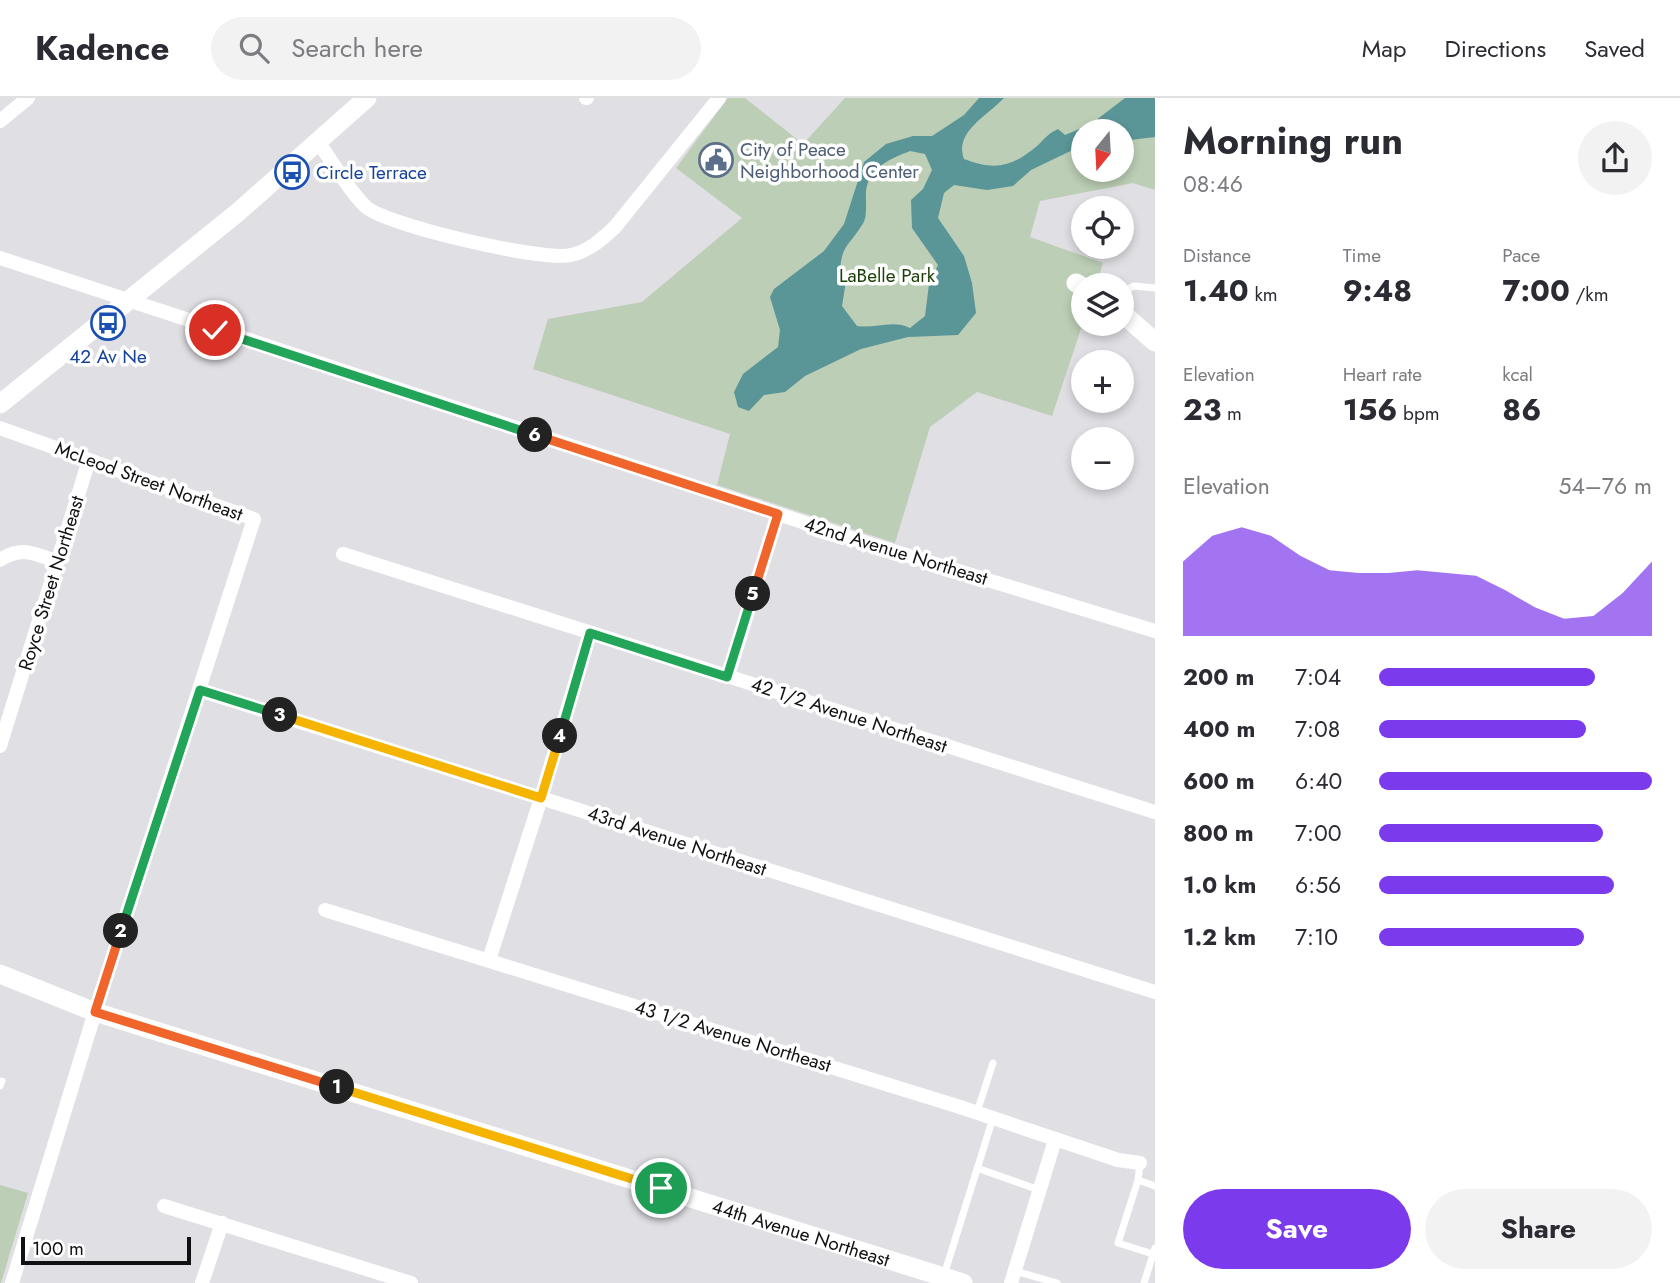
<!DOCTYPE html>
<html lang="en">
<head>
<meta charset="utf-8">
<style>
	body { margin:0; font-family:Jost,sans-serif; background:#f2f2f3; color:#2b2b33; height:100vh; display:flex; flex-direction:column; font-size:26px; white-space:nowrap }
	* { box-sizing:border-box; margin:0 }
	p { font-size:23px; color:#7c7c81 }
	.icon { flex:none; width:38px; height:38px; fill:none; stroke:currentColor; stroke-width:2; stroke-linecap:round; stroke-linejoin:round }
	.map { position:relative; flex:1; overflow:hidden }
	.side { display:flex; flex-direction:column; background:#fff; width:525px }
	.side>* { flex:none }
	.needle { width:46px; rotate:198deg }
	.controls { position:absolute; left:1071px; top:21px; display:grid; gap:14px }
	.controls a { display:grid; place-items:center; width:63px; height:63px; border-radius:50%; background:#fff; box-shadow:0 4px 10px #0003; font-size:35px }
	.scale { position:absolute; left:21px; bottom:18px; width:170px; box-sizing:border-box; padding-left:7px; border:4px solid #111113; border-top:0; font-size:19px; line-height:24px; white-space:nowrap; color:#111113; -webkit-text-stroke:5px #fff; paint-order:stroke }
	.pin { position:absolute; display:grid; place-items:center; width:60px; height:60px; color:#fff; margin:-30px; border:4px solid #fff; border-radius:50%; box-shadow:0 2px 7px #0007 }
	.km { position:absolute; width:35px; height:35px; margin:-18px; border-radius:50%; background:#222; color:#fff; font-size:19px; line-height:35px; text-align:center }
	.round { display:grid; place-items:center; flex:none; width:74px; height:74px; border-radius:37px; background:#f2f2f3 }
	.headline { display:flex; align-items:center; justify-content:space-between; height:119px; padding:0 28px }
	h1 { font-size:38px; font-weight:700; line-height:52px }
	.stats { display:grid; grid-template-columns:repeat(3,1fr); gap:10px; height:119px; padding:7px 28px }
	.stats div { display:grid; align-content:center }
	.stats b { font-size:30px; font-weight:700 }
	.stats small { font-size:19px; font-weight:400 }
	.stats p { font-size:19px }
	.chart { height:196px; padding:14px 28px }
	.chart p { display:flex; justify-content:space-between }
	.chart svg { width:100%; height:126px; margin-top:7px; fill:#7c3aed; opacity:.7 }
	.action { display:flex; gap:14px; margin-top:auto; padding:14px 28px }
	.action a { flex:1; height:80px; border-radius:42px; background:#7c3aed; color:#fff; font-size:28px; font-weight:700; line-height:80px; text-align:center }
	.action a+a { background:#f2f2f3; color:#2b2b33 }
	ul { padding:0 28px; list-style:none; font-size:23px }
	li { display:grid; grid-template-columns:112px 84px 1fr; align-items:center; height:52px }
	li i { height:18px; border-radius:9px; background:#7c3aed }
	header { display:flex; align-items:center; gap:42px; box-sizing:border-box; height:98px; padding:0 35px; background:#fff; border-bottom:2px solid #e1e1e2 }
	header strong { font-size:33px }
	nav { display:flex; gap:38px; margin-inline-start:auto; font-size:24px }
	.search { width:490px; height:63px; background:#f2f2f3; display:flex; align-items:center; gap:18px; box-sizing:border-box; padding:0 24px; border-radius:38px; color:#7c7c81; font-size:26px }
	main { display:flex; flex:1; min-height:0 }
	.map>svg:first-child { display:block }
	.green { fill:#bcceb5; fill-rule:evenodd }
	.water { fill:#5a9597; fill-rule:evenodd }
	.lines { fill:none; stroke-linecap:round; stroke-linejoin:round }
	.lane { stroke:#fff; stroke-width:7 }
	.street { stroke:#fff; stroke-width:14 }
	.secondary { stroke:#fff; stroke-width:19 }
	.split-1-casing { stroke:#fff; stroke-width:14 }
	.split-2-casing { stroke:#fff; stroke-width:14 }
	.split-3-casing { stroke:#fff; stroke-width:14 }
	.split-4-casing { stroke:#fff; stroke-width:14 }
	.split-5-casing { stroke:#fff; stroke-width:14 }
	.split-6-casing { stroke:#fff; stroke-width:14 }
	.split-7-casing { stroke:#fff; stroke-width:14 }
	.split-1 { stroke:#f5b400; stroke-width:9 }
	.split-2 { stroke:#f0652b; stroke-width:9 }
	.split-3 { stroke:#22a559; stroke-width:9 }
	.split-4 { stroke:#f5b400; stroke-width:9 }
	.split-5 { stroke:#22a559; stroke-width:9 }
	.split-6 { stroke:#f0652b; stroke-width:9 }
	.split-7 { stroke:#22a559; stroke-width:9 }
	.labels { text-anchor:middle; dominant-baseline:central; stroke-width:7; stroke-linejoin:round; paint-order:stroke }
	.service-label { font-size:19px; fill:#4e5e75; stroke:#fff; text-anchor:start }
	.transit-label { font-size:19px; fill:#164399; stroke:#fff; text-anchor:start }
	.park-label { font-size:19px; fill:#1b3f07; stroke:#fff }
	.street-label { font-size:19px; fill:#111113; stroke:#fff }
</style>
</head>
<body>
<header>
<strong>Kadence</strong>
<div class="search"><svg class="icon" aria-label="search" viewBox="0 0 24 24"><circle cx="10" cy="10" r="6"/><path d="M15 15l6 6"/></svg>Search here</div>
<nav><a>Map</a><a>Directions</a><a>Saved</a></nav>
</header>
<main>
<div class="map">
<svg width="1155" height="1185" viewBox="0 0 1155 1185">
	<rect width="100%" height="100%" fill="#e0dfe4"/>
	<path class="green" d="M728 0H745L803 46 845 0H1155V92L1133 85 1040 103 1030 139 1103 165 1096 187H1083V225L1052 318 977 294 930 329 895 445 717 387 730 336 533 271 548 221 642 204 742 120 676 70ZM1083 33H1122V72H1083Z
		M0 1087 28 1095 1 1185H0Z"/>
	<path class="water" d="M979 0H1004C986 19 954 34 964 61 995 73 1012 69 1037 48 1045 41 1047 36 1058 31L1065 37 1091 26 1125 0H1155V39L1122 43V33H1083V47L1031 72 1013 88 987 92 954 87 944 95 938 120 964 158 972 185 976 215 958 237 908 239 861 251 805 278 785 294 764 297 749 313 738 309 734 294 743 276 778 249 780 232 770 199 774 191 824 153 844 126 864 64 886 46 913 38H932L964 17ZM910 53 925 56 932 72 923 91 911 102 912 130 938 167 929 186 925 218 910 230C893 221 875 231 857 228L842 208 846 183 840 175C841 147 849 148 862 127 867 121 866 109 866 101 864 72 887 62 910 53Z"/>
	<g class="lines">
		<path class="lane" d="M1122 194 1134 188 1155 190
			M0 988 2 983
			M977 1014 993 965
			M1140 1065 1138 1082 1155 1088
			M977 1070 1039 1092
			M1138 1082 1118 1145 1153 1156
			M1015 1173 1057 1185
			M944 1177 993 1020
			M1144 1185 1155 1150"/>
		<path class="street" d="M586 0H587
			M0 23 28 0
			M318 44C333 64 347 90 365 108 383 127 545 164 571 157 589 153 601 142 615 129L719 0
			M0 160 860 443 1155 533
			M0 330 254 421 95 914 12 1185
			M343 456 1155 714
			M0 462C21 448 35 455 57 464
			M728 578 778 416
			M199 592 1155 894
			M0 648 89 362
			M325 812 960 1009 1118 1062 1140 1065
			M489 862 541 700 590 535
			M164 1108 411 1185
			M202 1185 222 1125
			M1011 1185 1055 1042"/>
		<g class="secondary">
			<path d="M1076 185 1083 189"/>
			<path d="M1122 215 1155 244"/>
			<path d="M0 306 237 115 367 0"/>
			<path id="s1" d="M0 876 95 914 963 1185"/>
		</g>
	</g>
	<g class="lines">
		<g class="split-1-casing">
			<path id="split-1" d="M337 989 661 1090"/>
		</g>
		<g class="split-2-casing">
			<path id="split-2" d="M121 833 95 914 337 989"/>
		</g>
		<g class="split-3-casing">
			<path id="split-3" d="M121 833 200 592 280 617"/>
		</g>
		<g class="split-4-casing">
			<path id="split-4" d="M280 617 541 700 560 638"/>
		</g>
		<g class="split-5-casing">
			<path id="split-5" d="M560 638 590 535 727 579 753 496"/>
		</g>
		<g class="split-6-casing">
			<path id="split-6" d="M535 337 778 416 753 496"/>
		</g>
		<g class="split-7-casing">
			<path id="split-7" d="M215 232 535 337"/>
		</g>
		<use href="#split-1" class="split-1"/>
		<use href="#split-2" class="split-2"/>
		<use href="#split-3" class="split-3"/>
		<use href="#split-4" class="split-4"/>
		<use href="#split-5" class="split-5"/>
		<use href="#split-6" class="split-6"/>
		<use href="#split-7" class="split-7"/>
	</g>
	<defs>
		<g id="civic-ring" transform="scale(1.75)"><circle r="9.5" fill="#fff" stroke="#5c6f8a" stroke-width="1.5"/><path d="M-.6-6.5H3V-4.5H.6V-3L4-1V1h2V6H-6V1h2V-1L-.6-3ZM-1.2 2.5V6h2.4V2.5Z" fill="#5c6f8a"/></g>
		<g id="bus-ring" transform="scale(1.75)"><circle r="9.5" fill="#fff" stroke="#1a4fb4" stroke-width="1.5"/><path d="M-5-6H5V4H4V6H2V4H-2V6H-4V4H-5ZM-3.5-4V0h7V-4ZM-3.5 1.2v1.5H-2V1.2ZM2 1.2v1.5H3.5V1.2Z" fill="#1a4fb4"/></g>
	</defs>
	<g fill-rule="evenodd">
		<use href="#civic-ring" x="716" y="62"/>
		<use href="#bus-ring" x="292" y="74"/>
		<use href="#bus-ring" x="108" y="225"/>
	</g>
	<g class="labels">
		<g class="service-label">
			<text x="740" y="51">City of Peace<tspan x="740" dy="22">Neighborhood Center</tspan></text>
		</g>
		<g class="transit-label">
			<text x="316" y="74">Circle Terrace</text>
			<text x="108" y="258" text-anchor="middle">42 Av Ne</text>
		</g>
		<g class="park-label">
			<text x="887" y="177">LaBelle Park</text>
		</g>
		<g class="street-label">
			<text transform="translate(149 383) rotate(20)">McLeod Street Northeast</text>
			<text transform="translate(896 453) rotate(17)">42nd Avenue Northeast</text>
			<text transform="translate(51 485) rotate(-73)">Royce Street Northeast</text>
			<text transform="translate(849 617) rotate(18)">42 1/2 Avenue Northeast</text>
			<text transform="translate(677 743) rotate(18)">43rd Avenue Northeast</text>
			<text transform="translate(733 938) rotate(17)">43 1/2 Avenue Northeast</text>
			<text stroke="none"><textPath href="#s1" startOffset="842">44th Avenue Northeast</textPath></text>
		</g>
	</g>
</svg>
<div class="controls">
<a><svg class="needle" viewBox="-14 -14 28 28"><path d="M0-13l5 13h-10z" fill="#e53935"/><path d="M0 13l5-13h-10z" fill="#7c7c81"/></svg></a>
<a><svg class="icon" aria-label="locate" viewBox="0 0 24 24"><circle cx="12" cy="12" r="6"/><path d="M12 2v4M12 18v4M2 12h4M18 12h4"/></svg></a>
<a><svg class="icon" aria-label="layers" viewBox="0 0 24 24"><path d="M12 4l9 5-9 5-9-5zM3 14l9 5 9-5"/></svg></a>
<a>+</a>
<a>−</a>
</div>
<div class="scale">100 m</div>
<div class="pin" style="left:661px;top:1090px;background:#1e9e55"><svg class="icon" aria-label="arrive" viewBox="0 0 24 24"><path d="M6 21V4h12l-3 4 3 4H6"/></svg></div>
<div class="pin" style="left:215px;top:232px;background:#d93025"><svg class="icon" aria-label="check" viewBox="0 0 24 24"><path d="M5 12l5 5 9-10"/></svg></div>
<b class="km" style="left:337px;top:989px">1</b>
<b class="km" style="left:121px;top:833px">2</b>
<b class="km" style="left:280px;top:617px">3</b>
<b class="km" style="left:560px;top:638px">4</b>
<b class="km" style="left:753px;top:496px">5</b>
<b class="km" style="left:535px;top:337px">6</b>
</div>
<section class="side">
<div class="headline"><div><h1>Morning run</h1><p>08:46</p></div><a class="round"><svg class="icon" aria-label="share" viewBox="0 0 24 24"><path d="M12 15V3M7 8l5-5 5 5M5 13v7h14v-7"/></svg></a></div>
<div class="stats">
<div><p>Distance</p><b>1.40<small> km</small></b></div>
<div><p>Time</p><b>9:48</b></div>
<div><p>Pace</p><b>7:00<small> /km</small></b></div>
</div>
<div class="stats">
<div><p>Elevation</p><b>23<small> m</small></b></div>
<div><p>Heart rate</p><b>156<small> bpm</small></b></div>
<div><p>kcal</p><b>86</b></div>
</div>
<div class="chart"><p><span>Elevation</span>54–76 m</p>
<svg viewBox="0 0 160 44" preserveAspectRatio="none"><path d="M0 44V18L10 9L20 6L30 9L40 16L50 21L60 22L70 22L80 21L90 22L100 23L110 28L120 34L130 38L140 37L150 29L160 18V44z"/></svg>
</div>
<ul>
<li><b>200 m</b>7:04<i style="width:79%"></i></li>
<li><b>400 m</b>7:08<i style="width:76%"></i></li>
<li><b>600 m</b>6:40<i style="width:100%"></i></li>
<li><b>800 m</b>7:00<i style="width:82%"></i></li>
<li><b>1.0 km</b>6:56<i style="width:86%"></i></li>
<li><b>1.2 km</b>7:10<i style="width:75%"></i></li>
</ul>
<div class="action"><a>Save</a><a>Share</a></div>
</section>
</main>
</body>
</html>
